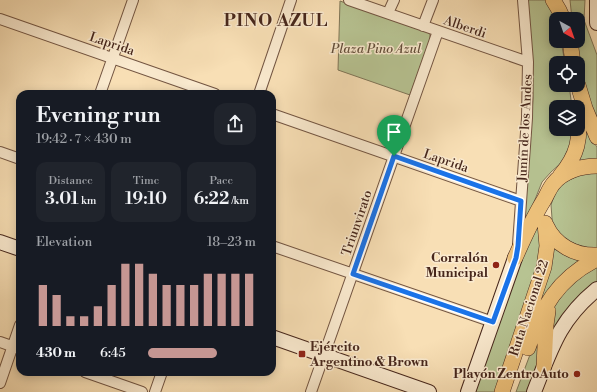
<!DOCTYPE html>
<html lang="en">
<head>
<meta charset="utf-8">
<style>
	body { margin:0; font-family:"Libre Bodoni",serif; background:#20242c; color:#f1f3f6; height:100vh; display:flex; flex-direction:column; font-size:15px; white-space:nowrap }
	* { box-sizing:border-box; margin:0 }
	p { font-size:13px; color:#9ea1a6 }
	.icon { flex:none; width:22px; height:22px; fill:none; stroke:currentColor; stroke-width:2; stroke-linecap:round; stroke-linejoin:round }
	.map { position:relative; flex:1; overflow:hidden }
	.sheet { position:absolute; left:16px; top:90px; width:260px; height:286px; display:flex; flex-direction:column; background:#171b24; border-radius:12px; box-shadow:0 2px 10px #0003 }
	.sheet>* { flex:none }
	.needle { width:26px; rotate:140deg }
	.controls { position:absolute; left:549px; top:12px; display:grid; gap:8px }
	.controls a { display:grid; place-items:center; width:36px; height:36px; border-radius:8px; background:#171b24; box-shadow:0 2px 10px #0003; font-size:20px }
	.pin { position:absolute; display:grid; place-items:center; width:34px; height:34px; color:#fff; margin:-41px -17px; border-radius:50% 50% 50% 0; rotate:-45deg; box-shadow:0 0 4px #0007 }
	.pin .icon { rotate:45deg }
	.round { display:grid; place-items:center; flex:none; width:42px; height:42px; border-radius:12px; background:#20242c }
	.summary { display:flex; align-items:center; justify-content:space-between; height:68px; padding:0 20px }
	h1 { font-size:22px; font-weight:600; line-height:30px }
	.metrics { display:grid; grid-template-columns:repeat(3,1fr); gap:6px; height:68px; padding:4px 20px }
	.metrics div { display:grid; align-content:center; border-radius:10px; background:#20242c; text-align:center }
	.metrics b { font-size:17px; font-weight:600 }
	.metrics small { font-size:11px; font-weight:400 }
	.metrics p { font-size:11px }
	.chart { height:112px; padding:8px 20px }
	.chart p { display:flex; justify-content:space-between }
	.chart svg { width:100%; height:72px; margin-top:4px; stroke:#c59692; stroke-width:6 }
	ul { padding:0 20px; list-style:none; font-size:13px }
	li { display:grid; grid-template-columns:64px 48px 1fr; align-items:center; height:30px }
	li i { height:10px; border-radius:5px; background:#c59692 }
	.map>svg:first-child { display:block }
	.green { fill:#b7c392; stroke:#7f7557 }
	.lines { fill:none; stroke-linecap:round; stroke-linejoin:round }
	.street-casing { stroke:#735542; stroke-width:12 }
	.secondary-casing { stroke:#47271c; stroke-width:16 }
	.primary-casing { stroke:#47271c; stroke-width:16 }
	.street { stroke:#faeacf; stroke-width:10 }
	.secondary { stroke:#faeacf; stroke-width:14 }
	.primary { stroke:#ecc07a; stroke-width:15 }
	.route-casing { stroke:#fff; stroke-width:8 }
	.route { stroke:#1a73e8; stroke-width:5 }
	.poi-dot { fill:#8f2418; stroke:#faeacf; stroke-width:1.5 }
	.labels { text-anchor:middle; dominant-baseline:central; stroke-width:3; stroke-linejoin:round; paint-order:stroke }
	.street-label { font-size:13px; fill:#47271c; stroke:#faeacf }
	.park-label { font-size:13px; font-style:italic; fill:#634e3a; stroke:#faeacf }
	.poi-label { font-size:13px; font-weight:bold; fill:#47271c; stroke:#faeacf; text-anchor:end }
	.district-label { font-size:17px; font-weight:bold; letter-spacing:1px; fill:#47271c; stroke:#faeacf }
</style>
</head>
<body>
<div class="map">
<svg width="597" height="392" viewBox="0 0 597 392">
	<rect width="100%" height="100%" fill="#f8dfb5"/>
	<filter id="stains"><feTurbulence type="fractalNoise" baseFrequency=".005" numOctaves="4"/><feColorMatrix values="0 0 0 0 .2 0 0 0 0 .09 0 0 0 0 .02 0 0 0 .5 -.17"/></filter>
	<radialGradient id="worn" r=".72"><stop offset=".6" stop-color="#630" stop-opacity="0"/><stop offset="1" stop-color="#630" stop-opacity=".3"/></radialGradient>
	<path class="green" d="M527 0H548L556 19V41H561L565 63H556V85H569L572 107H556V129H574L573 144 561 163 551 172 542 182 524 227 533 98 532 58Z
		M570 0H585L584 20 597 55V125L582 76 575 41H578V19H572Z
		M340 1 427 32 430 34V39L410 95 338 70Z
		M583 126 597 147V161L576 163Z
		M586 172H597V249L586 248 563 239 553 225 552 218 551 205 555 193 563 183Z
		M537 220 542 251 497 392H474L521 254Z
		M553 247 580 259 537 308Z
		M597 266V284L549 343C550 332 550 319 553 309 560 288 580 278 597 266Z
		M540 328 539 359 527 392H516Z"/>
	<g class="lines">
		<g class="street-casing">
			<path id="street" d="M349 0 528 62
				M388 13 394 0
				M0 19 215 94
				M423 26 433 0
				M100 94 133 0
				M259 94 291 0
				M272 114 521 201
				M0 152 20 159
				M518 244 527 118 528 62 523 0
				M272 246 493 322
				M0 342 20 349
				M85 372 142 392
				M0 383 20 325
				M155 392 162 372
				M311 392 438 31"/>
		</g>
		<g class="secondary-casing">
			<path id="secondary" d="M597 0V23
				M0 242 20 249
				M272 337 429 392
				M468 392 515 258
				M534 392C551 349 559 320 597 289"/>
		</g>
		<g class="primary-casing">
			<path id="primary" d="M553 0 559 10 563 19
				M570 41 573 63
				M578 85 585 108 597 137
				M560 176C578 155 581 138 578 112
				M546 225C555 245 575 256 597 255
				M515 258C524 238 532 219 544 200 547 195 549 189 553 184 563 171 581 166 597 166
				M528 348C541 308 558 278 597 259
				M544 366 546 325 548 311
				M502 392 544 267 547 246 545 223"/>
		</g>
		<use href="#street" class="street"/>
		<use href="#secondary" class="secondary"/>
		<use href="#primary" class="primary"/>
	</g>
	<g class="lines">
		<g class="route-casing">
			<path id="route" d="M394 156 521 201 518 246 516 258 493 322 353 274Z"/>
		</g>
		<use href="#route" class="route"/>
	</g>
	<g class="poi-dot">
		<circle cx="496" cy="265" r="4"/>
		<rect x="298" y="350" width="8" height="8" rx="2"/>
		<circle cx="577" cy="374" r="4"/>
	</g>
	<g class="labels">
		<g class="street-label">
			<text transform="translate(465 27) rotate(19)">Alberdi</text>
			<text transform="translate(112 44) rotate(19)">Laprida</text>
			<text transform="translate(525 128) rotate(-87)">Junín de los Andes</text>
			<text transform="translate(446 161) rotate(19)">Laprida</text>
			<text transform="translate(357 223) rotate(-71)">Triunvirato</text>
			<text transform="translate(529 308) rotate(-72)">Ruta Nacional 22</text>
		</g>
		<g class="park-label">
			<text x="376" y="49">Plaza Pino Azul</text>
		</g>
		<g class="poi-label">
			<text x="488" y="258">Corralón<tspan x="488" dy="15">Municipal</tspan></text>
			<text x="310" y="347" text-anchor="start">Ejército<tspan x="310" dy="15">Argentino &amp; Brown</tspan></text>
			<text x="569" y="374">Playón ZentroAuto</text>
		</g>
		<g class="district-label">
			<text x="276" y="21">PINO AZUL</text>
		</g>
	</g>
	<rect width="100%" height="100%" filter="url(#stains)"/>
	<rect width="100%" height="100%" fill="url(#worn)"/>
</svg>
<div class="controls">
<a><svg class="needle" viewBox="-14 -14 28 28"><path d="M0-13l5 13h-10z" fill="#e53935"/><path d="M0 13l5-13h-10z" fill="#9ea1a6"/></svg></a>
<a><svg class="icon" aria-label="locate" viewBox="0 0 24 24"><circle cx="12" cy="12" r="6"/><path d="M12 2v4M12 18v4M2 12h4M18 12h4"/></svg></a>
<a><svg class="icon" aria-label="layers" viewBox="0 0 24 24"><path d="M12 4l9 5-9 5-9-5zM3 14l9 5 9-5"/></svg></a>
</div>
<div class="pin" style="left:394px;top:156px;background:#1e9e55"><svg class="icon" aria-label="arrive" viewBox="0 0 24 24"><path d="M6 21V4h12l-3 4 3 4H6"/></svg></div>
<section class="sheet">
<div class="summary"><div><h1>Evening run</h1><p>19:42 · 7 × 430 m</p></div><a class="round"><svg class="icon" aria-label="share" viewBox="0 0 24 24"><path d="M12 15V3M7 8l5-5 5 5M5 13v7h14v-7"/></svg></a></div>
<div class="metrics">
<div><p>Distance</p><b>3.01<small> km</small></b></div>
<div><p>Time</p><b>19:10</b></div>
<div><p>Pace</p><b>6:22<small> /km</small></b></div>
</div>
<div class="chart"><p><span>Elevation</span>18–23 m</p>
<svg viewBox="0 0 160 44" preserveAspectRatio="none"><path d="M5 44V19M15 44V25M25 44V38M35 44V38M45 44V32M55 44V19M65 44V6M75 44V6M85 44V12M95 44V19M105 44V19M115 44V19M125 44V12M135 44V12M145 44V12M155 44V12"/></svg>
</div>
<ul>
<li><b>430 m</b>6:45<i style="width:64%"></i></li>
</ul>
</section>
</div>
</body>
</html>
